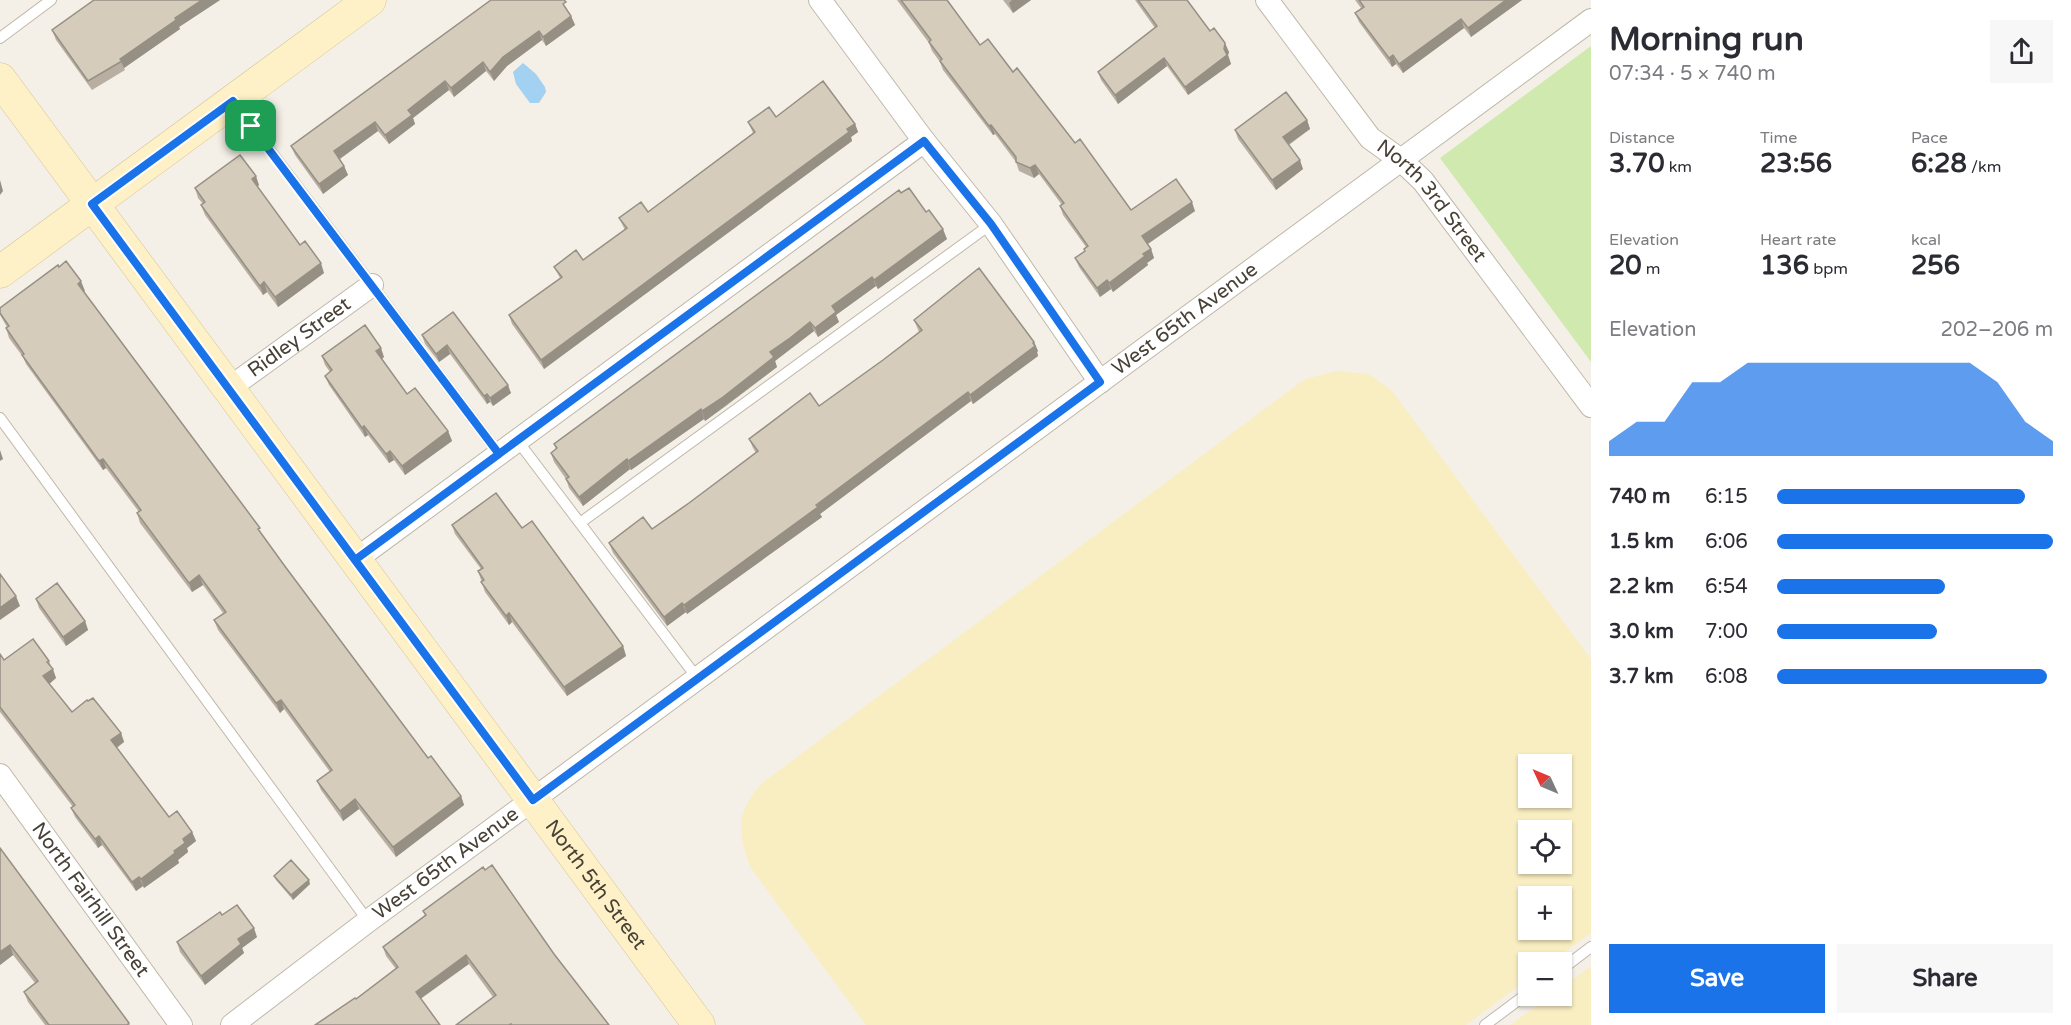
<!DOCTYPE html>
<html lang="en">
<head>
<meta charset="utf-8">
<style>
	body { margin:0; font-family:"Varela Round",sans-serif; background:#f7f7f7; color:#2b2b33; height:100vh; display:flex; flex-direction:column; font-size:22px; white-space:nowrap }
	* { box-sizing:border-box; margin:0 }
	p { font-size:20px; color:#7c7c81 }
	.icon { flex:none; width:33px; height:33px; fill:none; stroke:currentColor; stroke-width:2; stroke-linecap:round; stroke-linejoin:round }
	.map { position:relative; flex:1; overflow:hidden }
	.details { display:flex; flex-direction:column; background:#fff; width:480px }
	.details>* { flex:none }
	.needle { width:39px; rotate:314deg }
	.fabs { position:absolute; left:1518px; top:754px; display:grid; gap:12px }
	.fabs a { display:grid; place-items:center; width:54px; height:54px; border-radius:0px; background:#fff; box-shadow:0 2px 4px #0004; font-size:30px }
	.pin { position:absolute; display:grid; place-items:center; width:51px; height:51px; color:#fff; margin:-26px; border-radius:12px; box-shadow:0 3px 9px #0006 }
	.round { display:grid; place-items:center; flex:none; width:63px; height:63px; border-radius:0px; background:#f7f7f7 }
	.headline { display:flex; align-items:center; justify-content:space-between; height:102px; padding:0 18px }
	h1 { font-size:33px; font-weight:700; line-height:45px }
	.figures { display:grid; grid-template-columns:repeat(3,1fr); gap:9px; height:102px; padding:6px 18px }
	.figures div { display:grid; align-content:center }
	.figures b { font-size:26px; font-weight:700 }
	.figures small { font-size:16px; font-weight:400 }
	.figures p { font-size:16px }
	.chart { height:168px; padding:12px 18px }
	.chart p { display:flex; justify-content:space-between }
	.chart svg { width:100%; height:108px; margin-top:6px; fill:#1a73e8; opacity:.7 }
	.cta { display:flex; gap:12px; margin-top:auto; padding:12px 18px }
	.cta a { flex:1; height:69px; border-radius:0px; background:#1a73e8; color:#fff; font-size:24px; font-weight:700; line-height:69px; text-align:center }
	.cta a+a { background:#f7f7f7; color:#2b2b33 }
	ul { padding:0 18px; list-style:none; font-size:20px }
	li { display:grid; grid-template-columns:96px 72px 1fr; align-items:center; height:45px }
	li i { height:15px; border-radius:8px; background:#1a73e8 }
	main { display:flex; flex:1; min-height:0 }
	.map>svg:first-child { display:block }
	.green { fill:#cfe9af }
	.sand { fill:#f9eec2; fill-rule:evenodd }
	.water { fill:#a2d1f2 }
	.lines { fill:none; stroke-linecap:round; stroke-linejoin:round }
	.lane-casing { stroke:#c0b8aa; stroke-width:12 }
	.street-casing { stroke:#c0b8aa; stroke-width:24 }
	.secondary-casing { stroke:#d5c596; stroke-width:33 }
	.lane { stroke:#fff; stroke-width:10 }
	.street { stroke:#fff; stroke-width:22 }
	.secondary { stroke:#fff1c7; stroke-width:32 }
	.wall { fill:#b8afa2 }
	.shaded-wall { fill:#968f84 }
	.building { fill:#d6ccbc; stroke:#968f84; stroke-width:1.5 }
	.route-casing { stroke:#fff; stroke-width:12 }
	.route { stroke:#1a73e8; stroke-width:8 }
	.labels { text-anchor:middle; dominant-baseline:central; stroke-width:4.5; stroke-linejoin:round; paint-order:stroke }
	.street-label { font-size:20px; fill:#484136; stroke:#fff }
</style>
</head>
<body>
<main>
<div class="map">
<svg width="1591" height="1025" viewBox="0 0 1591 1025">
	<rect width="100%" height="100%" fill="#f4f0e7"/>
	<path class="green" d="M1591 46V362L1440 158Z"/>
	<path class="sand" d="M1337 371 1369 374 1392 391 1591 659V933L1550 963H1528V979L1466 1025H866L750 867C738 829 735 814 762 783L1305 379ZM1528 765H1562V798H1528ZM1528 831H1562V864H1528ZM1528 897H1562V930H1528Z
		M1591 966V1025H1510L1550 996H1562V987Z"/>
	<path class="water" d="M523 63 536 74 545 87 546 92 539 103H530L516 84 513 72Z"/>
	<g class="lines">
		<g class="lane-casing">
			<path id="lane" d="M0 38 51 0
				M235 104 499 454
				M0 418 368 921
				M517 440 698 679
				M580 523 991 224
				M1562 969 1591 947
				M1485 1025 1528 993"/>
		</g>
		<g class="street-casing">
			<g id="street">
				<path d="M820 0 924 141 991 224 1100 382"/>
				<path id="s1" d="M1267 0 1370 138 1402 161 1423 181 1591 406"/>
				<path id="s2" d="M228 389 372 285"/>
				<path d="M355 560 924 141"/>
				<path id="s3" d="M0 775 181 1025"/>
				<path id="s4" d="M232 1025 368 921 1591 20"/>
			</g>
		</g>
		<g class="secondary-casing">
			<g id="secondary">
				<path id="s5" d="M0 79 699 1025"/>
				<path d="M0 272 370 0"/>
			</g>
		</g>
		<use href="#lane" class="lane"/>
		<use href="#street" class="street"/>
		<use href="#secondary" class="secondary"/>
	</g>
	<path class="wall" d="M94 0H220L179 27 180 29 124 68 125 70 92 90 56 40 52 30Z
		M897 0H947L980 45 1013 72 1075 143 1131 210 1195 211 1147 244 1151 249 1154 258 1147 263 1148 265 1113 292 1111 289 1100 297 1079 267 1075 258 1085 251 1084 249 1086 247 1063 215 1060 206 1062 205 1039 174 1034 178 1019 171 1016 162 995 134 993 135 943 70 940 62 932 51 929 43Z
		M1003 0H1031L1013 13Z
		M1135 0H1187L1210 31 1229 52 1228 55 1231 64 1188 95 1167 66 1118 104 1101 80 1098 72 1155 28Z
		M1355 0H1522L1471 37 1464 28 1403 73 1396 64 1392 67 1359 22 1355 13 1361 8Z
		M569 12 575 25 546 46 542 40 507 66 494 81 486 71 454 97 449 90 413 118 415 124 389 144 378 131 340 159 344 166 348 175 323 194 295 155 291 146Z
		M776 117 855 124 858 132 851 137 852 141 544 369 512 324 509 315 560 278 554 267 583 260 625 230 619 218 648 212 753 133 748 122Z
		M1307 120 1310 129 1289 145 1303 169 1276 190 1238 139 1235 130Z
		M259 185 257 187 300 245 324 273 278 307 267 292 263 295 205 215 201 205 203 204 198 198 195 188Z
		M901 193 947 239 878 289 876 286 836 315 839 322 818 337 814 331 793 347 775 361 777 367 726 406 705 421 704 419 631 470 630 469 583 506 569 488 566 479 554 462 551 453 556 449 554 444Z
		M85 291 83 292 284 565 428 758 461 796 464 805 396 857 359 809 343 821 321 790 317 781 330 772 284 709 280 713 218 630 214 620 223 613 203 585 192 592 140 523 137 513 139 512 106 468 103 470 26 364 23 357 9 338 6 328 7 327 0 315V308Z
		M453 312 511 393 493 406 490 402 487 404 450 354 439 362 425 344 422 335Z
		M914 320 1034 342 1038 351 1037 352 1038 356 973 404 971 401 820 514 822 517 687 614 686 612 667 626 613 553 609 543 652 529 689 503 756 453 753 448 749 439 819 406 883 360 919 332Z
		M322 356 384 357 382 359 407 394 448 431 452 441 405 475 394 460 389 463 368 435 365 437 329 385 325 376 330 372 325 365Z
		M452 525 522 528 623 646 626 656 567 696 512 622 509 625 485 592 478 571 481 569 455 534Z
		M36 599 85 621 88 630 66 646 39 608Z
		M0 654 4 660 49 661 56 678 49 684 72 712 121 733 124 742 117 748 169 817 192 832 196 841 187 848 188 852 178 860 179 863 144 888 143 886 136 891 102 845 98 848 75 817 71 808 73 807 0 712Z
		M0 848 129 1023 130 1025H45L28 1002 24 992 35 983 13 955 0 965Z
		M274 876 310 884 293 900 276 880Z
		M423 911 554 954 609 1025H456L493 997 469 964 356 999 396 969 386 956 383 947 425 915Z
		M222 915 257 937 242 948 244 953 205 985 180 952 177 942Z"/>
	<path class="shaded-wall" d="M202 0H220L179 27 180 29 124 68 120 59 175 18Z
		M1012 0H1031L1013 13 1009 3Z
		M1506 0H1522L1471 37 1468 28Z
		M571 16 575 25 546 46 543 37Z
		M1461 19 1464 28 1403 73 1399 64Z
		M539 31 542 40 507 66 494 81 490 72 503 57Z
		M1225 43 1229 52 1228 55 1231 64 1188 95 1185 87 1224 49Z
		M1393 55 1396 64 1392 67 1389 58Z
		M1164 58 1167 66 1118 104 1115 95Z
		M483 62 486 71 454 97 451 88Z
		M445 81 449 90 413 118 415 124 389 144 385 135 408 110Z
		M1307 120 1310 129 1286 146 1283 137Z
		M375 122 378 131 338 160 334 151Z
		M855 124 858 132 851 137 852 141 544 369 541 360Z
		M991 125 995 134 993 135 989 126Z
		M1300 160 1303 169 1276 190 1272 180Z
		M1035 165 1039 174 1034 178 1030 168Z
		M344 166 348 175 323 194 319 184Z
		M256 176 259 185 255 189 252 179Z
		M0 180 3 191 0 195Z
		M1192 202 1195 211 1145 246 1142 236Z
		M943 229 947 239 878 289 874 280Z
		M1151 249 1154 258 1147 263 1148 265 1113 292 1109 283 1143 254Z
		M321 263 324 273 278 307 275 297Z
		M872 277 876 286 836 315 839 322 818 337 815 328 832 306Z
		M1107 280 1111 289 1100 297 1097 288Z
		M81 281 85 291 81 293 78 284Z
		M264 282 267 292 263 295 260 286Z
		M810 322 814 331 775 361 777 367 705 421 702 411 770 352Z
		M1034 342 1038 351 1037 352 1038 356 973 404 970 395Z
		M447 345 450 354 439 362 436 354Z
		M381 348 384 357 380 360 376 351Z
		M508 385 511 393 493 406 490 398Z
		M968 392 971 401 820 514 822 517 687 614 684 605 917 429Z
		M487 394 490 402 487 404 484 396Z
		M701 409 704 419 631 470 628 461Z
		M364 426 368 435 365 437 362 428Z
		M448 431 452 441 405 475 402 466Z
		M0 450 3 459 0 461Z
		M390 451 394 460 389 463 386 454Z
		M103 459 106 468 103 470 99 461Z
		M627 459 630 469 583 506 579 497Z
		M199 575 203 585 192 592 189 583Z
		M16 596 20 606 0 620V608Z
		M682 603 686 612 667 626 664 617Z
		M509 613 512 622 509 625 506 616Z
		M85 621 88 630 66 646 63 637Z
		M623 646 626 656 567 696 564 687Z
		M53 669 56 678 47 686 43 676Z
		M281 700 284 709 280 713 276 703Z
		M121 733 124 742 114 749 111 740Z
		M461 796 464 805 396 857 393 847Z
		M355 799 359 809 343 821 340 811Z
		M192 832 196 841 187 848 188 852 178 860 179 863 144 888 141 879 174 851 183 839Z
		M99 836 102 845 98 848 95 839Z
		M139 877 143 886 136 891 132 882Z
		M309 880 310 884 293 900 291 895Z
		M254 928 257 937 242 948 244 953 205 985 201 976 238 939Z
		M10 945 13 955 0 965V952Z
		M466 955 469 964 419 1000 416 992Z"/>
	<path class="building" d="M94 0H202L175 18 176 20 120 59 122 61 88 81 52 30Z
		M491 0H564L566 2 563 4 571 16 543 37 539 31 503 57 490 72 483 62 451 88 445 81 408 110 412 115 385 135 375 122 334 151 344 166 319 184 291 146Z
		M901 0H947L980 45 988 39 1013 72 1017 68 1075 143 1080 139 1131 210 1176 179 1192 202 1142 236 1151 249 1143 254 1145 256 1109 283 1107 280 1097 288 1075 258 1085 251 1084 249 1088 246 1060 206 1064 203 1035 165 1030 168 1016 162V157L991 125 989 126 940 61 942 59 929 42 931 40Z
		M1138 0H1187L1210 31 1214 28 1225 43 1224 49 1227 55 1185 87 1164 58 1115 95 1098 72 1157 26Z
		M1359 0H1506L1468 28 1461 19 1399 64 1393 55 1389 58 1355 13 1364 7Z
		M823 81 855 124 847 129 849 132 541 360 509 315 562 277 554 267 576 250 583 260 627 228 619 218 641 202 648 212 755 132 748 122 769 107 776 117Z
		M1286 92 1307 120 1283 137 1300 160 1272 180 1235 130Z
		M240 155 256 176 252 179 300 245 305 241 321 263 275 297 264 282 260 286 201 205 205 202 195 188Z
		M909 188 926 212 929 210 943 229 874 280 872 277 832 306 836 312 815 328 810 322 790 338 770 352 774 357 723 397 702 411 701 409 628 461 627 459 579 497 566 479 569 477 551 453 557 448 554 444 899 190 901 193Z
		M66 261 81 281 78 284 260 528 258 529 284 565 428 758 431 756 461 796 393 847 355 799 340 811 317 781 332 770 281 700 276 703 214 620 226 612 199 575 189 583 137 513 141 510 103 459 99 461 22 355 24 354 6 328 9 326 0 313V308L58 265 59 267Z
		M979 268 1034 342 1033 343 1035 346 970 395 968 392 816 505 818 507 684 605 682 603 664 617 609 543 643 517 652 529 689 503 758 451 749 439 810 393 819 406 883 360 922 330 914 320Z
		M453 312 508 385 490 398 487 394 484 396 447 345 436 354 422 335Z
		M365 325 381 348 376 351 407 394 415 388 448 431 402 466 390 451 386 454 364 426 362 428 325 376 332 370 322 356Z
		M496 493 522 528 532 521 623 646 564 687 509 613 506 616 481 582 484 580 478 571 483 568 452 525Z
		M0 574 16 596 0 608Z
		M57 583 85 621 63 637 36 599Z
		M33 639 49 661 47 662 53 669 43 676 72 712 87 700 88 701 93 698 121 733 111 740 169 817 177 811 192 832 183 839 185 843 174 851 175 853 141 879 139 877 132 882 99 836 95 839 71 808 75 805 0 707V654L4 660Z
		M0 848 129 1023 127 1025H49L24 992 38 981 10 945 0 952Z
		M291 860 309 880 291 895 274 876Z
		M492 865 554 954 609 1025H512L511 1024 509 1025H456L496 995 466 955 416 992 440 1025H315L355 998 356 999 398 967 383 947 426 915 423 911 483 867 485 870Z
		M237 905 254 928 238 939 241 944 201 976 177 942 220 912 222 915Z"/>
	<g class="lines">
		<g class="route-casing">
			<path id="route" d="M251 126 499 454 355 560 533 800 1100 382 991 224 924 141 355 560 92 204 233 101 251 126"/>
		</g>
		<use href="#route" class="route"/>
	</g>
	<g class="labels">
		<g class="street-label">
			<text stroke="none"><textPath href="#s1" startOffset="261">North 3rd Street</textPath></text>
			<text stroke="none"><textPath href="#s4" startOffset="1186">West 65th Avenue</textPath></text>
			<text stroke="none"><textPath href="#s2" startOffset="88">Ridley Street</textPath></text>
			<text stroke="none"><textPath href="#s4" startOffset="268">West 65th Avenue</textPath></text>
			<text stroke="none"><textPath href="#s5" startOffset="1002">North 5th Street</textPath></text>
			<text stroke="none"><textPath href="#s3" startOffset="154">North Fairhill Street</textPath></text>
		</g>
	</g>
</svg>
<div class="fabs">
<a><svg class="needle" viewBox="-14 -14 28 28"><path d="M0-13l5 13h-10z" fill="#e53935"/><path d="M0 13l5-13h-10z" fill="#7c7c81"/></svg></a>
<a><svg class="icon" aria-label="locate" viewBox="0 0 24 24"><circle cx="12" cy="12" r="6"/><path d="M12 2v4M12 18v4M2 12h4M18 12h4"/></svg></a>
<a>+</a>
<a>−</a>
</div>
<div class="pin" style="left:251px;top:126px;background:#1e9e55"><svg class="icon" aria-label="arrive" viewBox="0 0 24 24"><path d="M6 21V4h12l-3 4 3 4H6"/></svg></div>
</div>
<section class="details">
<div class="headline"><div><h1>Morning run</h1><p>07:34 · 5 × 740 m</p></div><a class="round"><svg class="icon" aria-label="share" viewBox="0 0 24 24"><path d="M12 15V3M7 8l5-5 5 5M5 13v7h14v-7"/></svg></a></div>
<div class="figures">
<div><p>Distance</p><b>3.70<small> km</small></b></div>
<div><p>Time</p><b>23:56</b></div>
<div><p>Pace</p><b>6:28<small> /km</small></b></div>
</div>
<div class="figures">
<div><p>Elevation</p><b>20<small> m</small></b></div>
<div><p>Heart rate</p><b>136<small> bpm</small></b></div>
<div><p>kcal</p><b>256</b></div>
</div>
<div class="chart"><p><span>Elevation</span>202–206 m</p>
<svg viewBox="0 0 160 44" preserveAspectRatio="none"><path d="M0 44V38L10 30L20 30L30 14L40 14L50 6L60 6L70 6L80 6L90 6L100 6L110 6L120 6L130 6L140 14L150 30L160 38V44z"/></svg>
</div>
<ul>
<li><b>740 m</b>6:15<i style="width:90%"></i></li>
<li><b>1.5 km</b>6:06<i style="width:100%"></i></li>
<li><b>2.2 km</b>6:54<i style="width:61%"></i></li>
<li><b>3.0 km</b>7:00<i style="width:58%"></i></li>
<li><b>3.7 km</b>6:08<i style="width:98%"></i></li>
</ul>
<div class="cta"><a>Save</a><a>Share</a></div>
</section>
</main>
</body>
</html>
